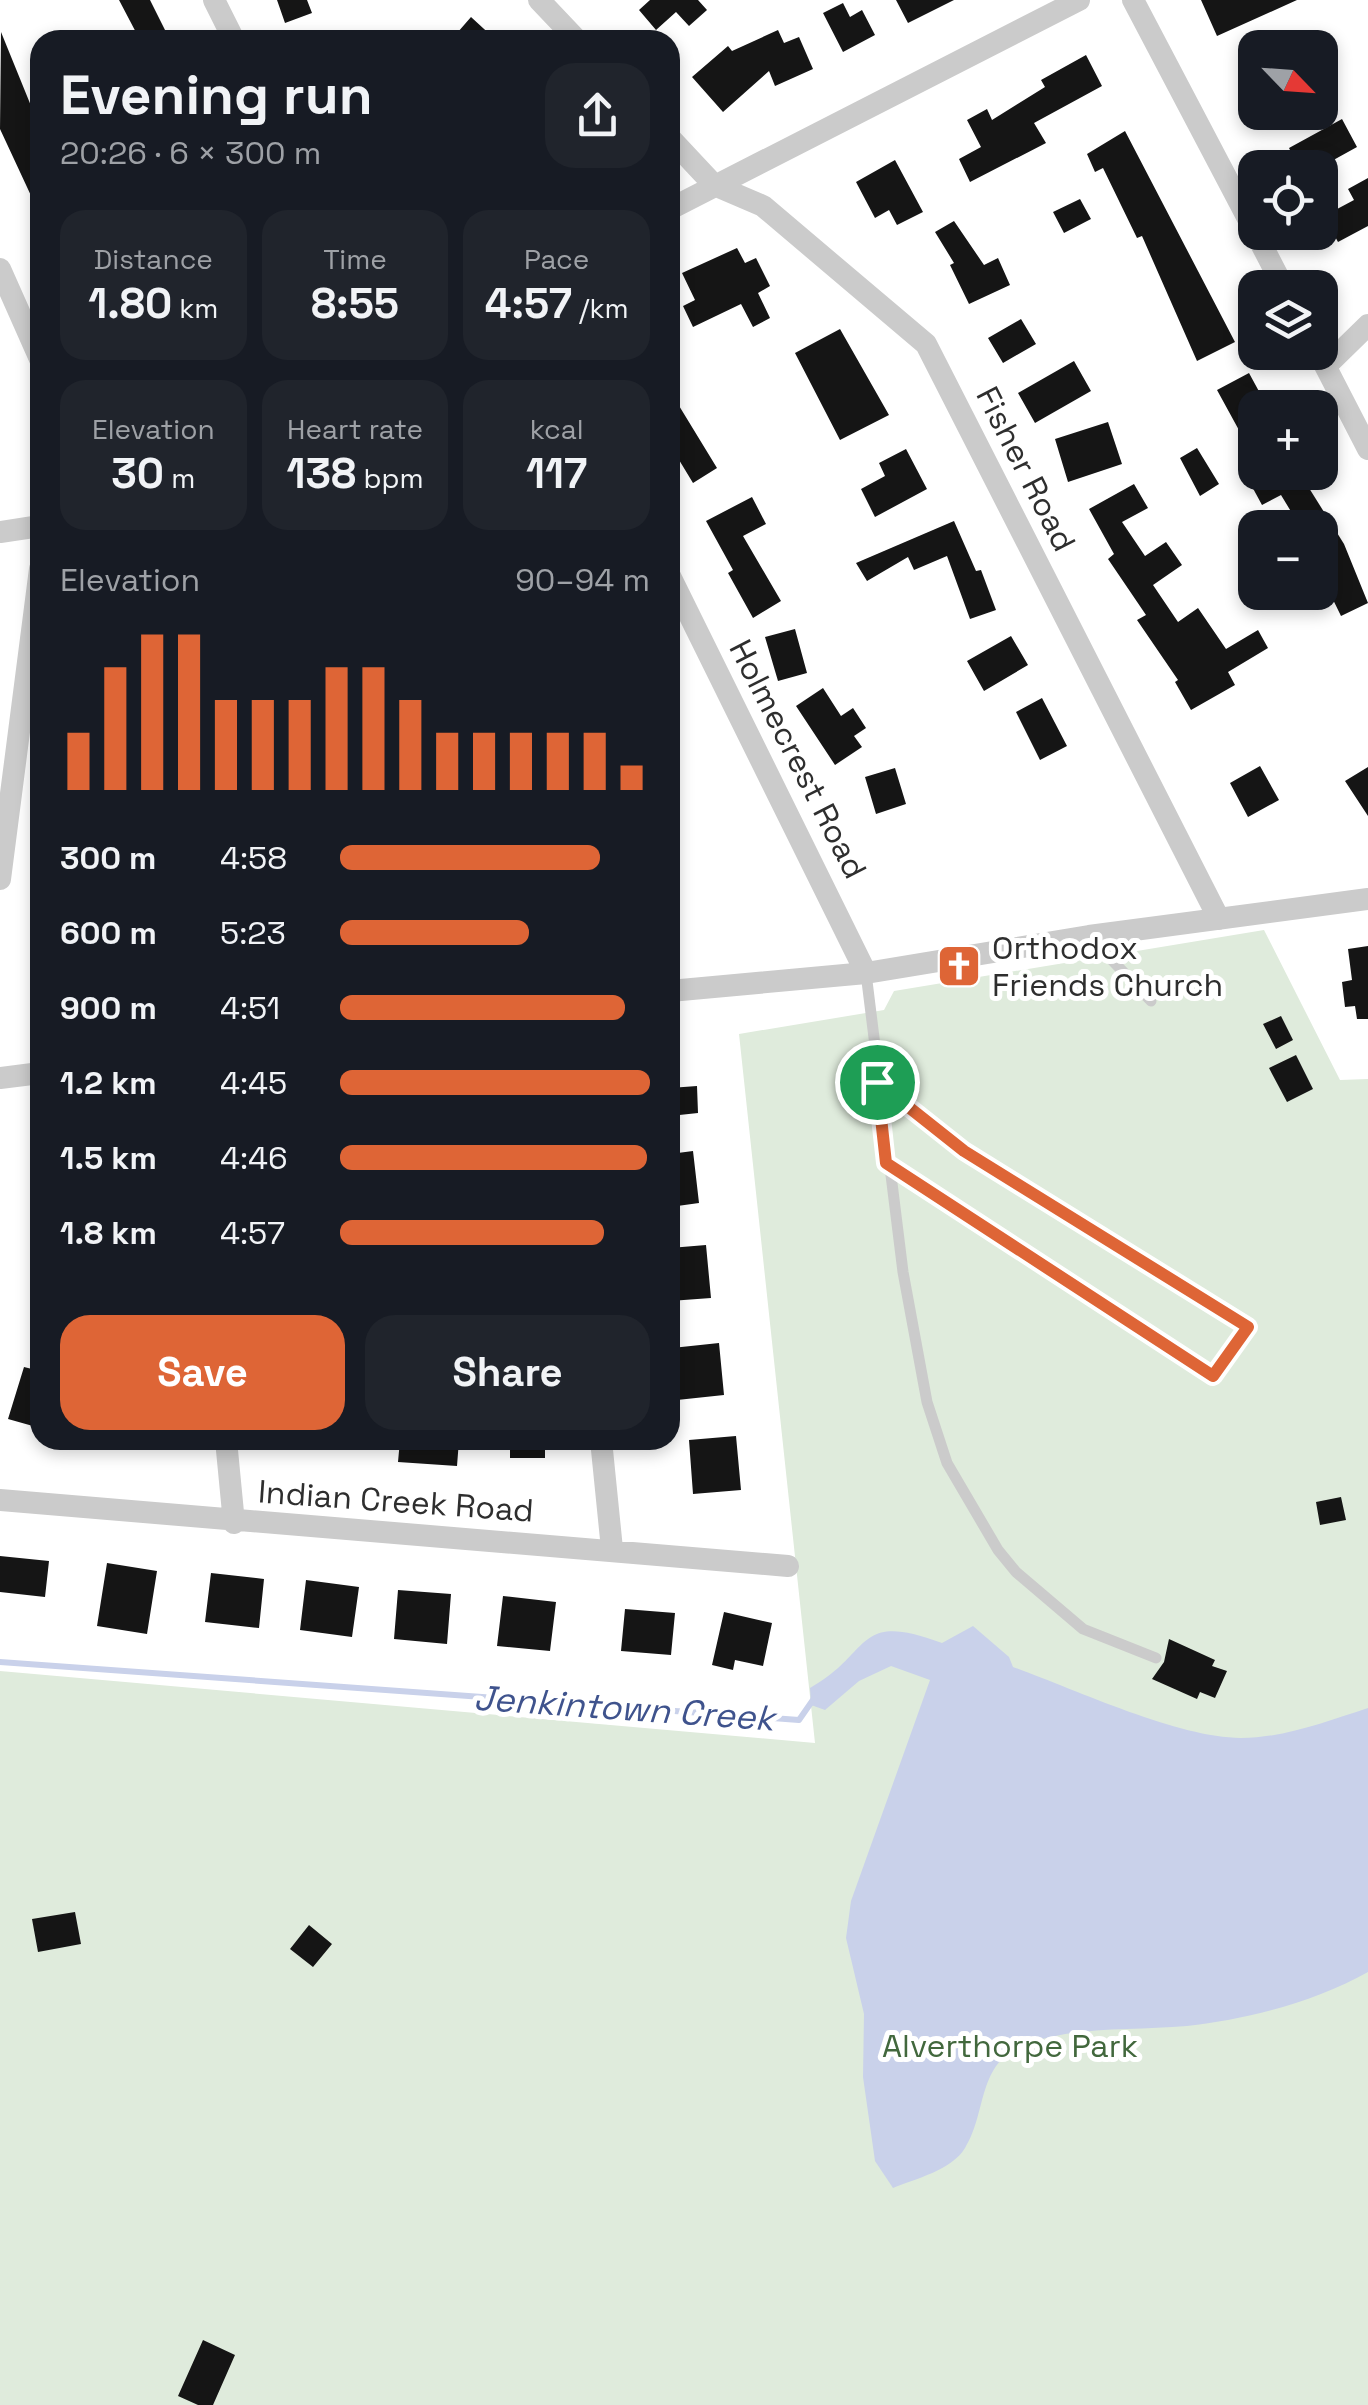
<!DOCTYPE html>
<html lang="en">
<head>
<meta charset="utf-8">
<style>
	body { margin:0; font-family:"Space Grotesk",sans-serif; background:#20242c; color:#f1f3f6; height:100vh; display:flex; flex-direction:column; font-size:38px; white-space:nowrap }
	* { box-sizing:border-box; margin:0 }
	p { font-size:32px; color:#9ea1a6 }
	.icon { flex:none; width:55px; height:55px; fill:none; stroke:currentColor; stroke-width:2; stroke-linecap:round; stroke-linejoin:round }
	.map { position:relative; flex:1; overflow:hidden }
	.side { position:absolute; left:30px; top:30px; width:650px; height:1420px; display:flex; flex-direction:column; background:#171b24; border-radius:30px; box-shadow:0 5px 15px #0003 }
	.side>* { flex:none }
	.needle { width:65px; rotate:115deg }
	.fabs { position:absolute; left:1238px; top:30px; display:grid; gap:20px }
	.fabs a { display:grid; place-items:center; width:100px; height:100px; border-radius:20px; background:#171b24; box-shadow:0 5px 15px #0003; font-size:50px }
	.pin { position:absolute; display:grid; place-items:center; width:85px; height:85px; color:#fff; margin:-42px; border:5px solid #fff; border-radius:50%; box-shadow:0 2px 10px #0007 }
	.round { display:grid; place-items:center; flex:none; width:105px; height:105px; border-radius:30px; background:#20242c }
	.overview { display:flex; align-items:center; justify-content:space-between; height:170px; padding:0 30px }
	h1 { font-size:55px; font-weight:700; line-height:75px }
	.figures { display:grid; grid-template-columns:repeat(3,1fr); gap:15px; height:170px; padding:10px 30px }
	.figures div { display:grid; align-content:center; border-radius:25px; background:#20242c; text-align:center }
	.figures b { font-size:42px; font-weight:700 }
	.figures small { font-size:28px; font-weight:400 }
	.figures p { font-size:28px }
	.chart { height:280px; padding:20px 30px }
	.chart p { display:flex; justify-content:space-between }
	.chart svg { width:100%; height:180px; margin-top:10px; stroke:#de6536; stroke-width:6 }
	.button { display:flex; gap:20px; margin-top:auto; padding:20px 30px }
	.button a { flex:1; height:115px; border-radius:30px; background:#de6536; color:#fff; font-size:40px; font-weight:700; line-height:115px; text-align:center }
	.button a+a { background:#20242c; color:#f1f3f6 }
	ul { padding:0 30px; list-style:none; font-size:32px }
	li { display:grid; grid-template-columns:160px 120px 1fr; align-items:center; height:75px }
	li i { height:25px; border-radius:12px; background:#de6536 }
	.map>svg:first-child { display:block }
	.green { fill:#dfebdc }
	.water { fill:#c9d1ea }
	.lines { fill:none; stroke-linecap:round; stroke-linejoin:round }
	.stream { stroke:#c9d1ea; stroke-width:6 }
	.building { fill:#151515 }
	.lane { stroke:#cbcbcb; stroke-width:11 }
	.street { stroke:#cbcbcb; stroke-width:22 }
	.route-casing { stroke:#fff; stroke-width:20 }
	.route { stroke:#de6536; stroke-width:12 }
	.labels { text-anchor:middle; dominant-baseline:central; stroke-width:10; stroke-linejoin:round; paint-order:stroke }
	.street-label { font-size:32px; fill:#2e2e2e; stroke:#fff }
	.poi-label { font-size:32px; fill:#2e2e2e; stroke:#fff; text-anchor:start }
	.park-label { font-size:32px; fill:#42683d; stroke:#fff }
	.water-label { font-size:35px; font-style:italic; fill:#3f538d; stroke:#fff }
</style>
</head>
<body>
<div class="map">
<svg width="1368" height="2405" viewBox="0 0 1368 2405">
	<rect width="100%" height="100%" fill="#fff"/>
	<path class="green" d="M1264 930 1340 1080 1368 1079V2405H0V1671L815 1743 739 1034 884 1010 894 991Z"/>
	<path class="water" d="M973 1626 1009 1657 1013 1667C1074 1689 1178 1738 1241 1738 1284 1738 1328 1721 1368 1708V1972C1315 2002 1248 2019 1187 2026 1133 2031 1073 2025 1022 2046 977 2064 987 2113 965 2148 952 2170 915 2179 893 2188L875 2161 863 2077 864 2014 846 1938 851 1901 930 1680 891 1666 859 1681 825 1710 811 1705 810 1688C873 1653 854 1610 942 1643Z"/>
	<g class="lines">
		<path class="stream" d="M0 1662 799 1720 815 1697"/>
	</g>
	<path class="building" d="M119 0H150L170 40H140Z
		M277 0H307L312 13 285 23Z
		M650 0H698L707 10 689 26 676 12 656 30 639 10Z
		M896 0H954L908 23Z
		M1201 0H1297L1217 36Z
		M843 3 850 17 862 10 875 35 843 52 823 13Z
		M471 17 496 40H451Z
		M778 30 784 43 799 37 813 69 775 86 769 71 723 112 692 77 728 46 732 51Z
		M1 32 40 128V215L0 129Z
		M1086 55 1102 86 1034 123 1046 143 970 182 959 159 981 147 967 120 987 109 992 120 1045 87 1041 80Z
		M1342 119 1357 147 1319 168H1299L1289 148Z
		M1125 131 1235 342 1197 361 1142 236 1137 238 1103 168 1095 172 1087 154Z
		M895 160 923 212 897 225 889 210 875 218 856 182Z
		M1368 178V226L1338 242 1324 216 1354 200 1348 189Z
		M1080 199 1091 219 1064 233 1053 212Z
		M954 221 984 265 998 258 1010 285 969 304 950 265 954 263 935 232Z
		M737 248 745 263 756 258 770 286 758 293 770 318 753 327 741 304 693 327 683 306 695 300 682 273Z
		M1021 319 1036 344 1003 363 988 338Z
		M840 329 889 415 840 440 795 353Z
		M1074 361 1091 391 1035 423 1018 393Z
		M1249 373 1268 408H1255V424L1240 432 1217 390Z
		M670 391 717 468 693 483 670 445Z
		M1108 422 1122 464 1068 482 1055 439Z
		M1197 448 1219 484 1200 496 1180 458Z
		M906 449 927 489 875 517 861 489 885 476 879 463Z
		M1266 472H1299L1344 544 1368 603 1341 616 1320 573V528H1301L1281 495 1262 505 1249 481Z
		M1134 484 1148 508 1122 522 1145 556 1166 542 1182 565 1153 585 1178 622 1198 608 1226 649 1258 630 1268 648 1228 672 1235 685 1191 710 1175 682 1178 680 1137 620 1146 615 1108 559 1114 554 1089 509Z
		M752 497 766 524 743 536 781 601 753 618 728 573 733 570 706 521Z
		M954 521 976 571 981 570 996 610 970 619 947 556 914 570 908 557 867 581 856 563Z
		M795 629 807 673 778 681 765 637Z
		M1011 636 1028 665 984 691 967 661Z
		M823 688 841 716 853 708 866 728 854 736 862 747 835 765 796 706Z
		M1042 698 1067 746 1040 760 1016 712Z
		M1260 766 1279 800 1248 817 1230 783Z
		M1368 767V816L1345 781Z
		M895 768 906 804 876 814 865 777Z
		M1368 946V1019H1357L1355 1006 1345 1007 1342 982 1352 980 1348 949Z
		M1281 1016 1293 1040 1276 1049 1263 1024Z
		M1296 1055 1313 1089 1287 1102 1269 1068Z
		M697 1086 698 1113 670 1116V1088Z
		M693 1151 699 1203 670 1207V1154Z
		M706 1245 711 1298 670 1301V1248Z
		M719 1343 724 1395 677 1400 672 1348Z
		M24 1367 40 1371V1428L8 1419Z
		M736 1436 741 1490 693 1494 689 1440Z
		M400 1440H459L457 1466 398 1462Z
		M510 1440H545V1458H510Z
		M1341 1497 1346 1520 1320 1525 1316 1502Z
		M0 1556 49 1561 45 1597 0 1592Z
		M107 1563 157 1571 147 1634 97 1626Z
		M211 1573 264 1579 259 1628 205 1622Z
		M306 1580 359 1587 352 1637 300 1630Z
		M398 1590 451 1594 447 1644 394 1639Z
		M503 1596 556 1602 550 1651 497 1646Z
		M625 1609 675 1613 671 1655 621 1651Z
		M724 1612 772 1623 763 1666 735 1660 733 1670 712 1665Z
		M1169 1639 1215 1660 1212 1666 1227 1671 1215 1698 1200 1692 1197 1699 1152 1679 1164 1662Z
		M75 1912 81 1944 38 1952 32 1919Z
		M309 1925 332 1944 313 1967 290 1949Z
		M203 2340 235 2355 213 2405H198L178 2396Z"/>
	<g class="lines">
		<path class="lane" d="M1089 936 1151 1001
			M866 973 903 1272 927 1402 947 1463 998 1550 1016 1572 1083 1629 1156 1658
			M877 1082 964 1151 1248 1327 1213 1376 886 1163"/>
		<path class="street" d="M214 0 234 40
			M539 0 577 40
			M1133 0 1255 232
			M670 138 714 185 763 206 926 344 1219 919
			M670 209 1079 0
			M1255 232 1284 288
			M0 269 40 359
			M1318 352 1368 449
			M1326 366 1368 325
			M0 532 40 526
			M670 576 866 973
			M0 879 40 569
			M670 991 866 973 1089 936 1368 899
			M0 1078 40 1073
			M226 1440 234 1523
			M601 1440 612 1549
			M0 1500 788 1566"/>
	</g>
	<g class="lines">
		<g class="route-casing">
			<path id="route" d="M877 1082 964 1151 1248 1327 1213 1376 886 1163Z"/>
		</g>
		<use href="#route" class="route"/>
	</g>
	<defs>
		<g id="church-square" transform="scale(2.25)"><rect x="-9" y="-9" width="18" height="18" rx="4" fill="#de6536" stroke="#fff"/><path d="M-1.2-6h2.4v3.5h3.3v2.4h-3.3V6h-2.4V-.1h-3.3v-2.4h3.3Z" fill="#fff"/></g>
	</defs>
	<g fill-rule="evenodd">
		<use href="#church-square" x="959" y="966"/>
	</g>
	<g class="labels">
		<g class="street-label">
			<text transform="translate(1026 469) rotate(63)">Fisher Road</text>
			<text transform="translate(798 759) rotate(63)">Holmecrest Road</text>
			<text transform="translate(396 1501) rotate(4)">Indian Creek Road</text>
		</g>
		<g class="poi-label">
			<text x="992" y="948">Orthodox<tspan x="992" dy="37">Friends Church</tspan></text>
		</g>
		<g class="park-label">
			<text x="1010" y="2046">Alverthorpe Park</text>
		</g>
		<g class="water-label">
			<text transform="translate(624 1708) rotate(4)">Jenkintown Creek</text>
		</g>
	</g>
</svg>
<div class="fabs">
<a><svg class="needle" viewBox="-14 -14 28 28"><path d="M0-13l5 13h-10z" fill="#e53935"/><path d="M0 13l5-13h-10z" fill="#9ea1a6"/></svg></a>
<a><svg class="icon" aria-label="locate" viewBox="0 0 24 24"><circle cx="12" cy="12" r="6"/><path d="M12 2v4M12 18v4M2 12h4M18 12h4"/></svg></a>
<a><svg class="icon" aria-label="layers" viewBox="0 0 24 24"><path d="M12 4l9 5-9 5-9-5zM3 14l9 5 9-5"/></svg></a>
<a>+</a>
<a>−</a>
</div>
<div class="pin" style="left:877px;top:1082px;background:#1e9e55"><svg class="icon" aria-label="arrive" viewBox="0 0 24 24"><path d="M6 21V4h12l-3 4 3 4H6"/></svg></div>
<section class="side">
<div class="overview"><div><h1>Evening run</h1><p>20:26 · 6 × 300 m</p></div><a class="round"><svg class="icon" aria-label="share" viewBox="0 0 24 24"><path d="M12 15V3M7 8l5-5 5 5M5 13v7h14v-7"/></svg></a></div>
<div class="figures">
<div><p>Distance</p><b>1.80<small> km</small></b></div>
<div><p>Time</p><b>8:55</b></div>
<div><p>Pace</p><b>4:57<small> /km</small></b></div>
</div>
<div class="figures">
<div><p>Elevation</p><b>30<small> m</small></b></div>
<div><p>Heart rate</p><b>138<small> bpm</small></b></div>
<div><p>kcal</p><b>117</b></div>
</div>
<div class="chart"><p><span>Elevation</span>90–94 m</p>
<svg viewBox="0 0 160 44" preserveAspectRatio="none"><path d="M5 44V30M15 44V14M25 44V6M35 44V6M45 44V22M55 44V22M65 44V22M75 44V14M85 44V14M95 44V22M105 44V30M115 44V30M125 44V30M135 44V30M145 44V30M155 44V38"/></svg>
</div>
<ul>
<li><b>300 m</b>4:58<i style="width:84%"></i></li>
<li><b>600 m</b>5:23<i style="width:61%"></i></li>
<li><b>900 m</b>4:51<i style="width:92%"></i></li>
<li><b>1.2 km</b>4:45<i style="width:100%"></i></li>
<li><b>1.5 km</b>4:46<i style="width:99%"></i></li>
<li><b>1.8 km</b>4:57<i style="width:85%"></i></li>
</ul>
<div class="button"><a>Save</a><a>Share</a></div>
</section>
</div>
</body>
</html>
